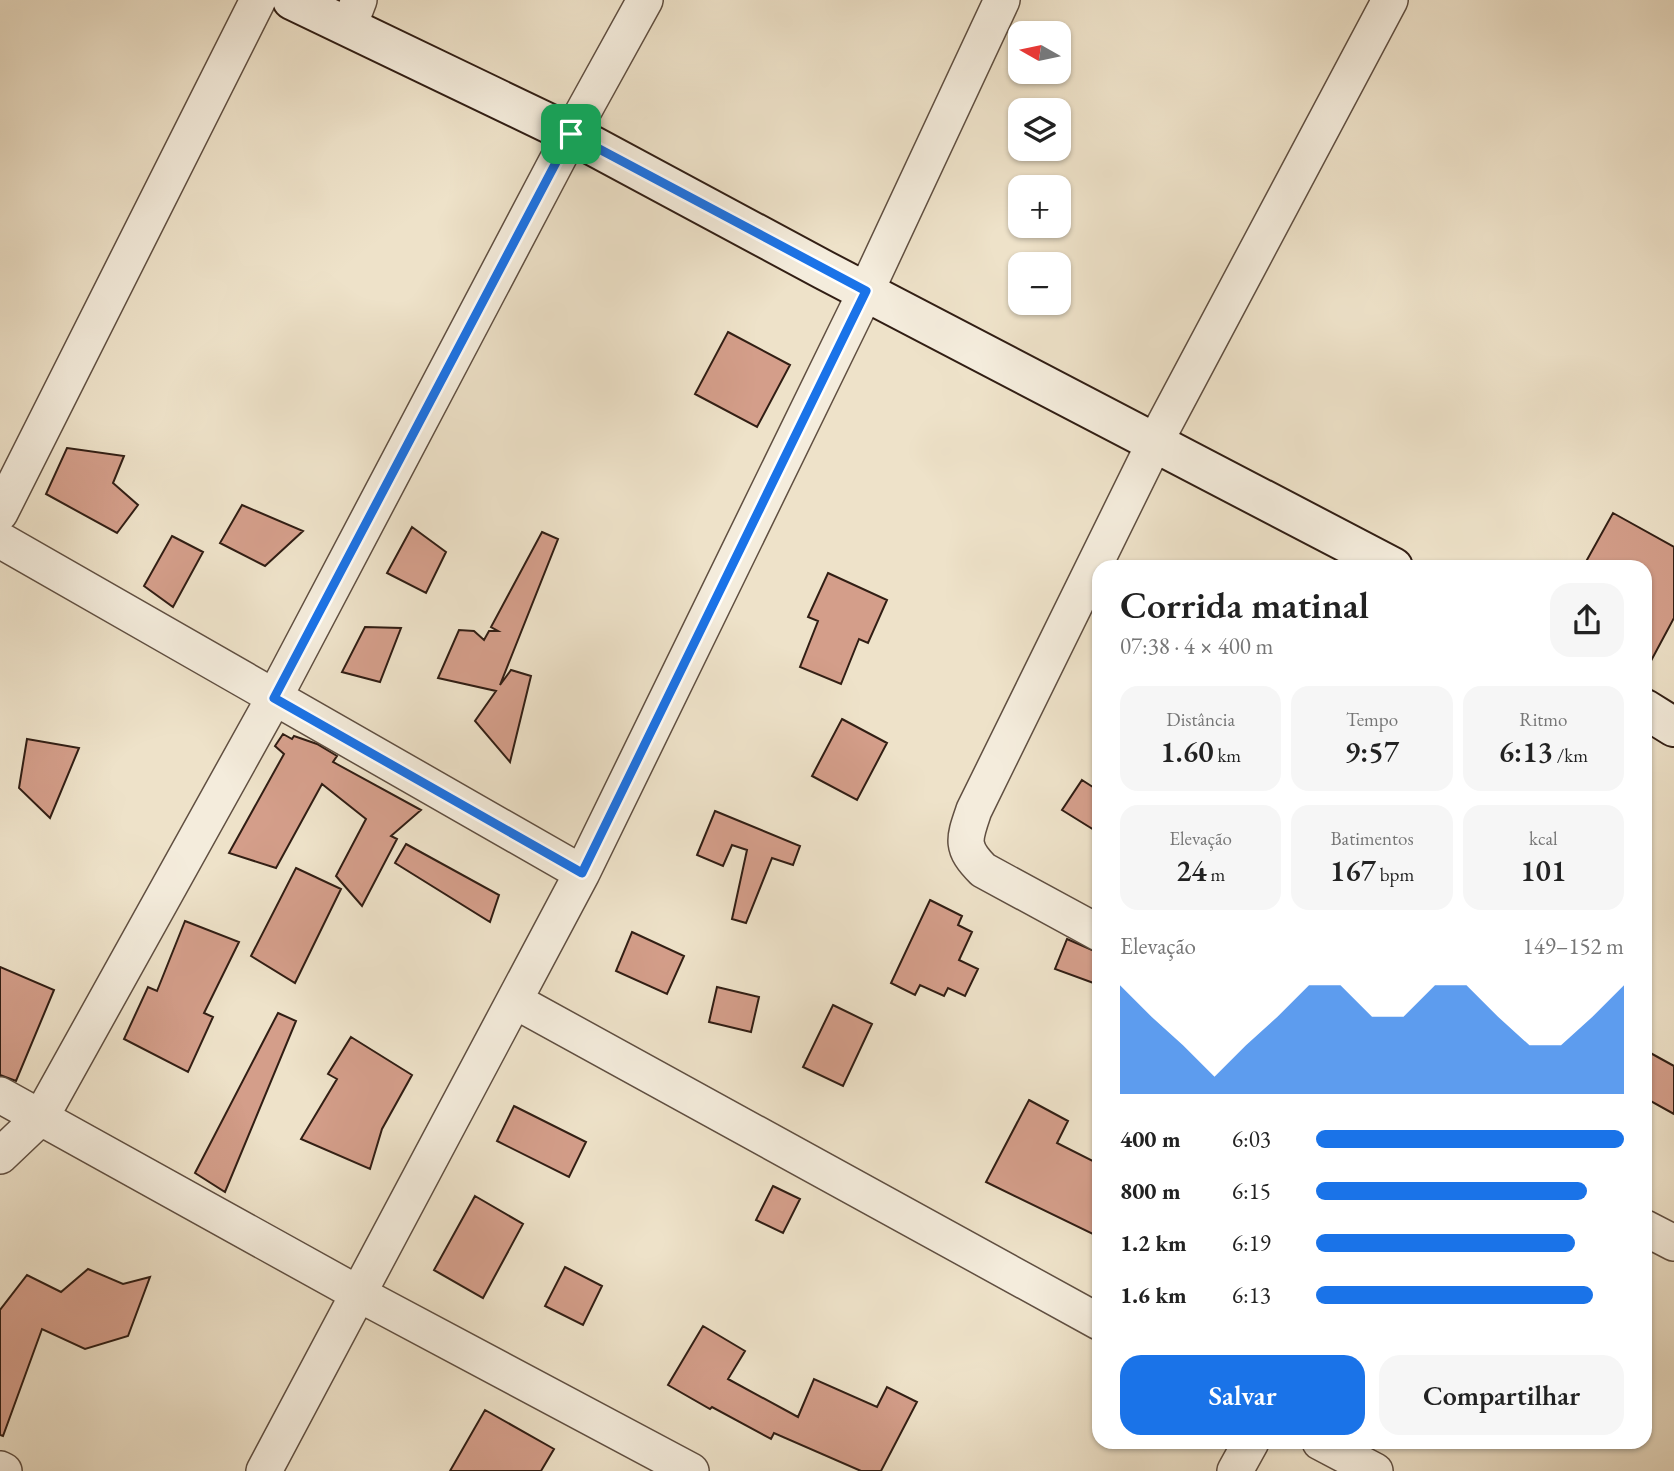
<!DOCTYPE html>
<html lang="pt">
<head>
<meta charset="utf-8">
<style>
	body { margin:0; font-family:"EB Garamond",serif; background:#f6f6f6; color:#222; height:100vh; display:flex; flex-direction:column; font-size:26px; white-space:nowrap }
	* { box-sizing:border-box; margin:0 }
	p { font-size:23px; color:#767676 }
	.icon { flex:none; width:38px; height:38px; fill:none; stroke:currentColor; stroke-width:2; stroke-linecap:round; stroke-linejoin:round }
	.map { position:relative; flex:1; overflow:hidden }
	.sheet { position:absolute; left:1092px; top:560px; width:560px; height:889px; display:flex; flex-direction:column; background:#fff; border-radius:21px; box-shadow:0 2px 5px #0004 }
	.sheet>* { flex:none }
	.needle { width:46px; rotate:279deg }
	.fabs { position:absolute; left:1008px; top:21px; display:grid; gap:14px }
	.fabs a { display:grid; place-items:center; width:63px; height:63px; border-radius:14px; background:#fff; box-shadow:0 2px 5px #0004; font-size:35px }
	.pin { position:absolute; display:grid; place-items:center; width:60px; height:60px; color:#fff; margin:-30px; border-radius:14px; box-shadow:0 4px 10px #0006 }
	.round { display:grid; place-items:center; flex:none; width:74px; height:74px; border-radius:21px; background:#f6f6f6 }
	.summary { display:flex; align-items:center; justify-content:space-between; height:119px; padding:0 28px }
	h1 { font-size:38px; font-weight:600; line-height:52px }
	.figures { display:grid; grid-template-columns:repeat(3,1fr); gap:10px; height:119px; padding:7px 28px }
	.figures div { display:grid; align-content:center; border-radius:18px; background:#f6f6f6; text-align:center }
	.figures b { font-size:30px; font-weight:600 }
	.figures small { font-size:19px; font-weight:400 }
	.figures p { font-size:19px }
	.chart { height:196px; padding:14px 28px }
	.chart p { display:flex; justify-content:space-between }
	.chart svg { width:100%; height:126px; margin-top:7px; fill:#1a73e8; opacity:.7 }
	.primary-button { display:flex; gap:14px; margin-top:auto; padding:14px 28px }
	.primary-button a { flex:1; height:80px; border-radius:21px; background:#1a73e8; color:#fff; font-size:28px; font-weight:600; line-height:80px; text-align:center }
	.primary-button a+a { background:#f6f6f6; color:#222 }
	ul { padding:0 28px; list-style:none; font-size:23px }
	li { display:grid; grid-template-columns:112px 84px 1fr; align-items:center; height:52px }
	li i { height:18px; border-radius:9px; background:#1a73e8 }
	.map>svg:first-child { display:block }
	.building { fill:#d49e8a; stroke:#311e14; stroke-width:2 }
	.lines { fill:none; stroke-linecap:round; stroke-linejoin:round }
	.street-casing { stroke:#604f41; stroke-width:38 }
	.secondary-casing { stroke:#311e14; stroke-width:42 }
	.street { stroke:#f4ecdc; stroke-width:35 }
	.secondary { stroke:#f4ecdc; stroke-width:38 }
	.route-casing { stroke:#fff; stroke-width:14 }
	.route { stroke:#1a73e8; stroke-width:9 }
</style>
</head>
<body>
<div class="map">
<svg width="1674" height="1471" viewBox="0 0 1674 1471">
	<rect width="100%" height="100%" fill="#eee2c9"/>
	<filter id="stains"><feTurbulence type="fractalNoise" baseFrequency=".00286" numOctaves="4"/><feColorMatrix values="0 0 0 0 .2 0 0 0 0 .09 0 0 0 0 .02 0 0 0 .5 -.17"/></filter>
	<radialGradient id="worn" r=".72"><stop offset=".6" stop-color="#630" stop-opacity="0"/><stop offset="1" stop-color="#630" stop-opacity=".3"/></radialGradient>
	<path class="building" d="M728 332 790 365 757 427 695 394Z
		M67 448 124 456 113 483 138 505 117 533 46 494Z
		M242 505 303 531 265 566 220 543Z
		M1613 513 1674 547V618L1645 672V567H1583Z
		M412 527 446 552 426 593 387 573Z
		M542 532 558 539 500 685 511 670 531 676 510 762 475 721 496 691 438 678 459 630 474 631 484 640 489 631H498L491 627Z
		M172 536 203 552 173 607 144 586Z
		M828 573 887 600 868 643 859 639 841 684 800 667 818 621 808 617Z
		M365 627 401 628 380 682 342 672Z
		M842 719 887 743 857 800 812 776Z
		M283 734 292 739 294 736 317 744 337 756 333 762 421 810 391 836 397 839 362 906 336 876 366 819 322 784 276 868 229 853 284 754 275 746Z
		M27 739 79 748 50 818 19 788Z
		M1082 780 1099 791V833L1062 810Z
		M715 811 800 846 793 865 772 858 746 923 732 919 747 850 732 845 723 866 697 855Z
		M406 844 499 895 490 922 395 863Z
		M296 868 341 889 295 983 251 956Z
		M930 900 962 916 958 925 972 932 959 960 978 969 965 996 948 988 944 996 920 985 915 995 891 983Z
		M185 921 239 942 204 1013 213 1017 188 1072 124 1039 148 987 157 991Z
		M632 932 684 956 667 994 616 971Z
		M1067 939 1099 953V985L1055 969Z
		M0 967 54 990 16 1081 0 1075Z
		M717 987 759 997 751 1032 709 1022Z
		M833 1005 872 1024 843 1086 803 1067Z
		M278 1013 296 1021 225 1192 195 1173Z
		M351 1037 412 1075 382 1129 370 1169 301 1139 337 1079 328 1074Z
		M1645 1050 1674 1066V1114L1645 1098Z
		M1029 1100 1068 1121 1057 1143 1095 1162 1094 1173 1099 1176V1237L986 1182Z
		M514 1106 586 1142 569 1177 497 1141Z
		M773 1186 800 1199 783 1233 756 1220Z
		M475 1196 523 1224 483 1298 434 1270Z
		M565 1267 602 1286 583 1325 545 1306Z
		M88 1269 123 1284 150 1277 128 1336 85 1349 42 1329 3 1436 0 1435V1310L27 1275 61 1292Z
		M703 1326 745 1351 728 1379 798 1417 814 1379 877 1407 887 1387 917 1402 881 1471H861L774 1433 771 1439 712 1407 710 1409 668 1385Z
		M485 1410 554 1449 541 1471H450Z"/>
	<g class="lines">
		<g class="street-casing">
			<path id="street" d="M349 26 359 0
				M0 513 258 0
				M0 540 582 873
				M1099 933 983 870C960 847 964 839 974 810L1155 442 1390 0
				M515 1001 1099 1322
				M0 1095 357 1293 691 1471
				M0 1156 41 1117 274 698 571 134 645 0
				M1645 1228 1674 1243
				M1320 1442 1375 1471
				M0 1469 4 1471
				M264 1471 582 873 866 291 1002 0
				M1235 1471 1251 1442"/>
		</g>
		<g class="secondary-casing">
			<path id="secondary" d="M292 0 571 134 824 270 1393 567
				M1645 709 1674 727"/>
		</g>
		<use href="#street" class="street"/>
		<use href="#secondary" class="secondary"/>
	</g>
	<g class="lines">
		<g class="route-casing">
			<path id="route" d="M571 134 866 291 582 873 274 698Z"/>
		</g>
		<use href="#route" class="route"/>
	</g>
	<rect width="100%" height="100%" filter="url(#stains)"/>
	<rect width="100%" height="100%" fill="url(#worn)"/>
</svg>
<div class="fabs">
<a><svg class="needle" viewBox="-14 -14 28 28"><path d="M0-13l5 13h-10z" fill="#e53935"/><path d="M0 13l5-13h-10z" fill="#767676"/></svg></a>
<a><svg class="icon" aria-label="layers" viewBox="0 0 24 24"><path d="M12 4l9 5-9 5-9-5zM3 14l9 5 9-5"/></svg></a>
<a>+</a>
<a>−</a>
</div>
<div class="pin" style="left:571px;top:134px;background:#1e9e55"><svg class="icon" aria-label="arrive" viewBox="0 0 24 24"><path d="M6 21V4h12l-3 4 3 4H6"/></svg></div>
<section class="sheet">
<div class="summary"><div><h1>Corrida matinal</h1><p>07:38 · 4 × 400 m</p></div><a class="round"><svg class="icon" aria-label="share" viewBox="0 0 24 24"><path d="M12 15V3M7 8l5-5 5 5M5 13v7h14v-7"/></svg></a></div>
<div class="figures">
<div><p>Distância</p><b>1.60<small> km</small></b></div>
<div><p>Tempo</p><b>9:57</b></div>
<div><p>Ritmo</p><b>6:13<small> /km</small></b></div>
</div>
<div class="figures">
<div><p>Elevação</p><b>24<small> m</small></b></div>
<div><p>Batimentos</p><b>167<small> bpm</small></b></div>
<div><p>kcal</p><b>101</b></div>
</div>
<div class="chart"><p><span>Elevação</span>149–152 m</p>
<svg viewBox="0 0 160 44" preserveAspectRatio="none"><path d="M0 44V6L10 17L20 27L30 38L40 27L50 17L60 6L70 6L80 17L90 17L100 6L110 6L120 17L130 27L140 27L150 17L160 6V44z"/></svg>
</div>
<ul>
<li><b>400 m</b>6:03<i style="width:100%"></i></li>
<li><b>800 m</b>6:15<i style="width:88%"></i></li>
<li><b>1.2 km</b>6:19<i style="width:84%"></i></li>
<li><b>1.6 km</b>6:13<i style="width:90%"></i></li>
</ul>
<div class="primary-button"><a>Salvar</a><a>Compartilhar</a></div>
</section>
</div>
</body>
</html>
